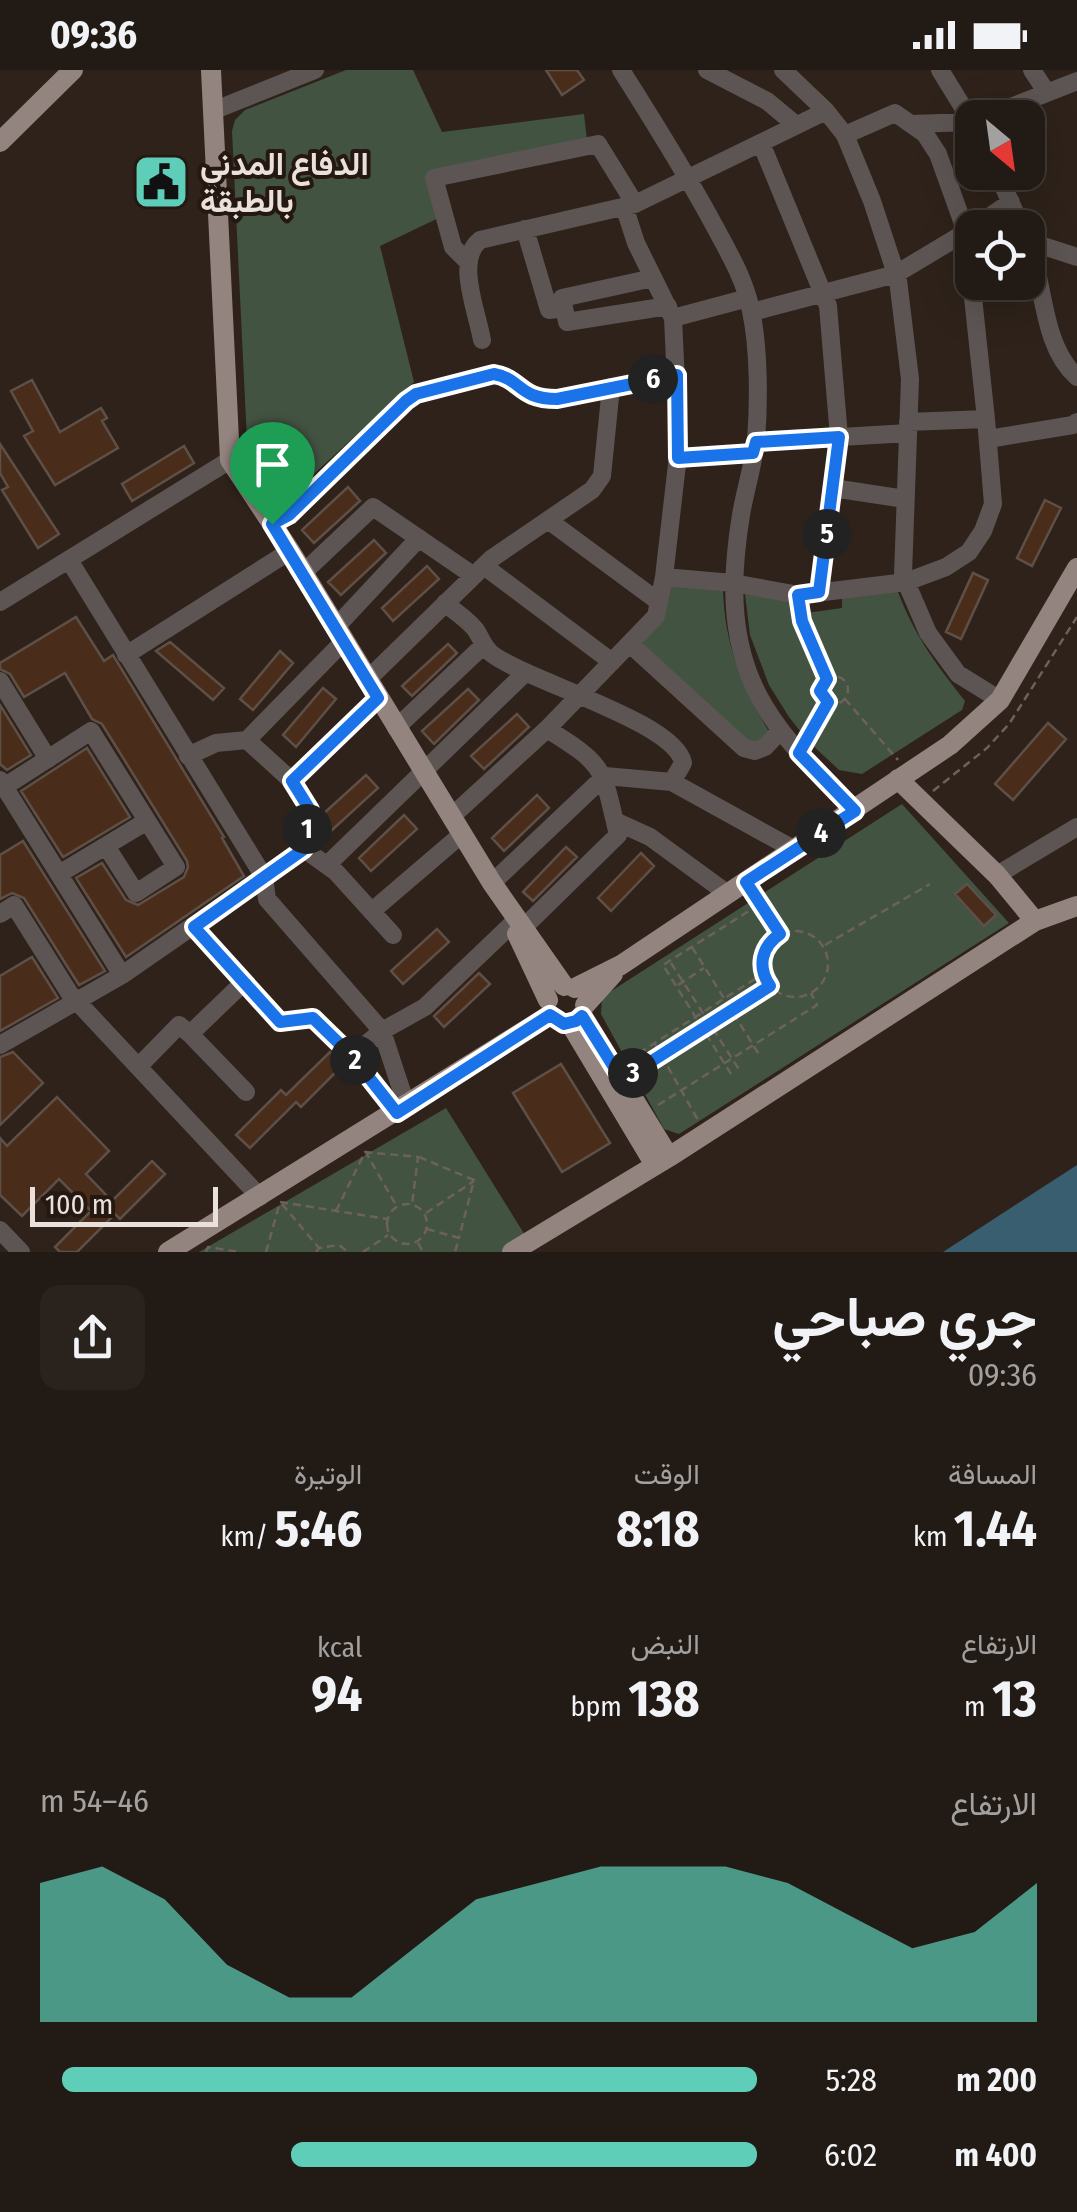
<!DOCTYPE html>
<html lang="ar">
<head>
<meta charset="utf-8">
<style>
	body { margin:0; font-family:"Fira Sans Condensed",Vazirmatn,sans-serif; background:#2a231d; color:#f1f3f6; direction:rtl; height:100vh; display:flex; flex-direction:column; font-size:38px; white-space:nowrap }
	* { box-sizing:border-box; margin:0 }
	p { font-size:32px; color:#a2a1a0 }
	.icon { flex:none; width:55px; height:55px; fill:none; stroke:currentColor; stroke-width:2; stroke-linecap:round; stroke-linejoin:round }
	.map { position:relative; height:1182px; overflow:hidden; direction:ltr }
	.side { display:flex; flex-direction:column; background:#221a14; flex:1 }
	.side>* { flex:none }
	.needle { width:65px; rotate:151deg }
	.controls { position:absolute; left:955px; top:30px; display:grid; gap:20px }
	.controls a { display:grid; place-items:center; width:90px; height:90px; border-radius:20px; background:#221a14; box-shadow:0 10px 40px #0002,0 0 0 2px #3f3834; font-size:50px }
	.scale { position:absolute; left:30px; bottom:25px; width:188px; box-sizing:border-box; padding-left:10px; border:5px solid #eae1dc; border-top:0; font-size:28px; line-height:35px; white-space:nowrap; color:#eae1dc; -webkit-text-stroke:8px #241811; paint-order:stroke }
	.pin { position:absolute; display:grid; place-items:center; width:85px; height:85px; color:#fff; margin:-102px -42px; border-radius:50% 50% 50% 0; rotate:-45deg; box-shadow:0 0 10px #0007 }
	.pin .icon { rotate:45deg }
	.km { position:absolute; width:50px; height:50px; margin:-25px; border-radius:50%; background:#222; color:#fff; font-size:28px; line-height:50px; text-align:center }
	.round { display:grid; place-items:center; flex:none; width:105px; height:105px; border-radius:20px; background:#2a231d }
	.head { display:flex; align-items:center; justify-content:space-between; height:170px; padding:0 40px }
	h1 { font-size:55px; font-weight:700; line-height:75px }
	.metrics { display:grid; grid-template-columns:repeat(3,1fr); gap:15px; height:170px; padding:10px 40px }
	.metrics div { display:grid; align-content:center }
	.metrics b { font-size:50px; font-weight:700 }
	.metrics small { font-size:28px; font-weight:400 }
	.metrics p { font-size:28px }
	.chart { height:280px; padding:20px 40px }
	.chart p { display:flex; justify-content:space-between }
	.chart svg { width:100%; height:180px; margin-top:10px; fill:#5eceb8; opacity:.7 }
	ul { padding:0 40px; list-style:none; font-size:32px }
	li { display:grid; grid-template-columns:160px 120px 1fr; align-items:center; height:75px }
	li i { height:25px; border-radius:12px; background:#5eceb8 }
	.status { display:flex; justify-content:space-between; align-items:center; height:70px; padding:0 50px; background:#221a14; direction:ltr }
	.status svg { height:28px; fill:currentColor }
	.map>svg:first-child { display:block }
	.green { fill:#435342 }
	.water { fill:#395e70 }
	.building { fill:#492d1a; stroke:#5e5047; stroke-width:2.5 }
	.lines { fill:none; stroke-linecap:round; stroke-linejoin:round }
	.path { stroke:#6d625b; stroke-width:2.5; stroke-dasharray:8 5; stroke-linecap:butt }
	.minor { stroke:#5c5553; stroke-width:18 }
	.major { stroke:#94847f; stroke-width:20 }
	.route-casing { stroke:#fff; stroke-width:20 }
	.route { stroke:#1a73e8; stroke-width:12 }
	.labels { text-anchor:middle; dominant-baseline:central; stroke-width:8; stroke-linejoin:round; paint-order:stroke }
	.poi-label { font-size:32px; font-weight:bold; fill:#eae1dc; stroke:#241811; text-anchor:start }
</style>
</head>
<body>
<div class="status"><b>09:36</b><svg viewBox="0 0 49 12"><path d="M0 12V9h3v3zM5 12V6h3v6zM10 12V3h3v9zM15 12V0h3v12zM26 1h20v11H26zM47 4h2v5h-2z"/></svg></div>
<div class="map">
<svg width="1077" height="1182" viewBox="0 0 1077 1182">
	<rect width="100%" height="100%" fill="#2e221a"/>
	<path class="green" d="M346 0H413L442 62 584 44 587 70 440 105 449 143 380 176 414 312 278 437 251 395 247 371 232 61 235 50 245 40Z
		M895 514C913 564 933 590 965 631L962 640 862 704 839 700 808 671 789 647 769 615 750 565 745 524 803 530 806 543 842 538V524Z
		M666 515 723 521C725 575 742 618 770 663L754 679 643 582 642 571Z
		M902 734 1009 853 679 1064 664 1059 601 944 602 927Z
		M446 1038 528 1170 507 1182H199Z"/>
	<path class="water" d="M1077 1095V1182H943Z"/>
	<path class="building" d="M546 0H577L584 10 562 25Z
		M32 310 60 362 101 338 107 348 102 351 118 378 55 415 24 366 33 361 11 321Z
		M0 374 59 464 38 478 2 420 8 417 0 403Z
		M184 376 194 393 132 431 122 414Z
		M348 417 360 431 314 473 302 460Z
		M1045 430 1061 438 1032 496 1017 488Z
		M374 470 386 483 341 525 328 512Z
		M427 496 439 509 393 551 382 538Z
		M973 503 988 510 961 569 946 562Z
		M76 547 104 591 113 585 224 767 222 768 244 806 126 887 76 808 102 793 126 830 138 835 184 807 188 797 187 791 102 654 92 649 65 603 24 627 10 604 0 599V593Z
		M170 572 224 618 213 630 156 581Z
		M448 574 457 583 412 626 402 616Z
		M280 581 293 593 253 640 240 629Z
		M323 618 336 629 296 677 283 665Z
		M468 619 479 630 434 674 422 661Z
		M0 635 31 685 7 700 0 694Z
		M517 644 529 657 484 699 471 686Z
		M1048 653 1066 669 1013 730 995 714Z
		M87 678 130 747 63 787 21 721Z
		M366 705 378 718 332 760 322 745Z
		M537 725 549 738 504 781 492 768Z
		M404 745 417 759 371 801 359 788Z
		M23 771 105 901 79 915 24 828 12 823 0 829V785Z
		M566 777 577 787 533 831 523 822Z
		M641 783 654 796 611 841 598 828Z
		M967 814 996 845 984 856 955 824Z
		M437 859 449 872 403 914 391 901Z
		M32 887 58 928 0 961V906Z
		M479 903 490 914 444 957 434 946Z
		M13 982 43 1013 0 1055V987Z
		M330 982 343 995 301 1037 296 1032 250 1078 236 1065 281 1020 286 1025Z
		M561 994 610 1073 562 1102 513 1023Z
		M57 1027 109 1081 86 1104 112 1131 152 1091 165 1104 120 1149 115 1144 77 1182H60L55 1177 91 1141 59 1109 22 1146 0 1125V1068L7 1076Z"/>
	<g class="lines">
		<path class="path" d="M800 541 802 551 827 609
			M820 620a14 14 0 1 1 28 0a14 14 0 1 1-28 0Z
			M845 629 898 690
			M806 670 827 634
			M933 721 987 678 1009 654 1077 547
			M753 823 779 863
			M762 894a33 33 0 1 1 66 0a33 33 0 1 1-66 0Z
			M825 875 930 814
			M692 877 760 986
			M671 893 740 1001
			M678 915 704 898
			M655 974 698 1050
			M628 990 761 905
			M636 1001 768 917
			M731 1004 663 895 760 834
			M658 1035 817 935 811 923
			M365 1081 396 1135
			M419 1087 474 1110 459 1168
			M282 1134 319 1178
			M387 1154a20 20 0 1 1 40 0a20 20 0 1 1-40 0Z
			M336 1141 365 1082 418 1087 412 1134
			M426 1143 474 1111
			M427 1159 459 1168 455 1182
			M418 1173 423 1182
			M206 1182 208 1177 240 1182
			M266 1182 280 1132 387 1149
			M316 1182 319 1178 339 1175 348 1182
			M363 1182 388 1165"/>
		<path class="minor" d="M621 0C654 52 686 103 715 157 730 185 745 210 751 241 759 278 759 332 756 371 753 396 745 421 741 445 730 512 729 578 765 637 789 677 824 708 855 741
			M707 0 767 31 796 55
			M783 0 826 41 845 65 872 131 898 210 910 309 903 505 928 563 958 604 1000 630
			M940 0 972 52
			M1032 0 1047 23
			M215 40 315 0
			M983 48 1077 11
			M911 54 972 52
			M761 73 828 236 839 367 819 522
			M997 102 1022 158
			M973 158 1011 132
			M525 159 549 240 564 238
			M1028 171C1045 213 1041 275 1077 307
			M1028 171 1077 187
			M467 191 453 177 434 108 598 74 635 134
			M653 208 562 228 567 252 668 236
			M752 242 896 204 966 162 938 84 925 64 895 43 845 65
			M673 248 748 228
			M482 270C477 241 455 190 480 170L635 134 826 41
			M908 352 986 349 966 162 972 158
			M988 369 1073 355 1077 352
			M756 372 908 363
			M678 388 753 383
			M833 418 905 429
			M548 450 659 532
			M272 454 289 445 405 331 417 324 494 304C522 309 518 329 557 329L677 305
			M69 490 264 807 267 829 382 961 352 986
			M484 496 612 592
			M303 503 373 437 474 506
			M664 507 733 513 799 525 906 512 946 497 969 482 983 461 993 434 986 349
			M0 532 230 390
			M445 533C454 541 467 549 475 559 481 567 483 577 492 584 527 611 676 652 683 693L672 712
			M335 558 419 468
			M630 574 744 678 755 681 765 677 781 660
			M126 585 290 481
			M0 611 48 689
			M366 611 491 489 592 420 602 406 611 317
			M396 658 484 575
			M247 670 343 572
			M188 686 216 673 247 670 292 711 310 740 304 779
			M0 710 122 905
			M292 711 378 629
			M4 717 91 661 176 797 136 823 106 776
			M451 747 547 659 656 546 664 507 679 377 673 248 636 173 624 136
			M615 751 650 767 728 824
			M327 795 526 602
			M59 804 147 751
			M997 805 1077 757
			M492 813 605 706 672 712 795 780
			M372 841 462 764
			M0 844 14 835 70 924 260 1127
			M194 857 281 952 313 948 352 986 397 1043
			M524 857 618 765C602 698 607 696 547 659
			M190 964 246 1022
			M0 975 122 905 304 779 336 802 393 865
			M139 996 179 955 190 964 244 912
			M407 1037 382 961 425 937 512 854
			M0 1160 21 1182"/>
		<path class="major" d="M211 0 230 390 290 481 492 813 564 916
			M0 72 73 0
			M898 709 997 805 1035 851
			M517 864 548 930
			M575 918 621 895 950 675 1000 630 1077 498
			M585 935 613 904
			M582 945 669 1087
			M570 953 655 1095
			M168 1182 550 945
			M512 1182 669 1087 1035 851 1077 836"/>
	</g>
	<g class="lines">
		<g class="route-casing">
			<path id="route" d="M494 304C522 309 518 329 557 329L677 305 678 388 753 383 756 372 839 367 819 522 798 525 802 551 827 609 820 621 828 632 799 683 855 741 746 812 780 864C761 877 757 897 770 916L622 1010 582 946 576 951 564 954 550 945 397 1043 352 986 313 948 280 952 194 857 304 779 310 740 292 711 378 628 272 454 289 445 406 331 416 324Z"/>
		</g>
		<use href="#route" class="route"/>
	</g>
	<defs>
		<g id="civic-square" transform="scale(2.875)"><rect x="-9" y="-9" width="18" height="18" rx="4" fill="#5eceb8" stroke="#241811"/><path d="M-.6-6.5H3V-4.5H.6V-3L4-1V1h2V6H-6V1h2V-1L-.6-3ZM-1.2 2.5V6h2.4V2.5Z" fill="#111"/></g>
	</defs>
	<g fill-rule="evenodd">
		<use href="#civic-square" x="161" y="112"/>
	</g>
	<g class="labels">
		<g class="poi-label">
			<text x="200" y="94">الدفاع المدني<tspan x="200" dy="37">بالطبقة</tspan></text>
		</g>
	</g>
</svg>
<div class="controls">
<a><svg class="needle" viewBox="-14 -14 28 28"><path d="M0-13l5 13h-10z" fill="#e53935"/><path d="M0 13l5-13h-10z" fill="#a2a1a0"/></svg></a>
<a><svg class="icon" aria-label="locate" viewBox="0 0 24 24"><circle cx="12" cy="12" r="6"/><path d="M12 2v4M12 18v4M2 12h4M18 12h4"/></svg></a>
</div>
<div class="scale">100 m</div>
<div class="pin" style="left:272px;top:454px;background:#1e9e55"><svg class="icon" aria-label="arrive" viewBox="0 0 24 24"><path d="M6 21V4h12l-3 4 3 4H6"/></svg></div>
<b class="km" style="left:307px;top:759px">1</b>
<b class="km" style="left:355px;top:990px">2</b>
<b class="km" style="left:633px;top:1003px">3</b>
<b class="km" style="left:821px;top:763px">4</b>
<b class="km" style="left:827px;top:464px">5</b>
<b class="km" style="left:653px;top:309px">6</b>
</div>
<section class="side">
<div class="head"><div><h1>جري صباحي</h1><p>09:36</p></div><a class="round"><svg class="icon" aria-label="share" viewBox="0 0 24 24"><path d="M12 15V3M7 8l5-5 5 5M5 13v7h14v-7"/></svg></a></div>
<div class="metrics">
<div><p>المسافة</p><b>1.44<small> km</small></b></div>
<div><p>الوقت</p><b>8:18</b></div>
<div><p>الوتيرة</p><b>5:46<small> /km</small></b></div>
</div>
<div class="metrics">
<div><p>الارتفاع</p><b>13<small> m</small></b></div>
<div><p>النبض</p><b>138<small> bpm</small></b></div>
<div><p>kcal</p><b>94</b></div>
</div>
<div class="chart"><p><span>الارتفاع</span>46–54 m</p>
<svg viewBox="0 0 160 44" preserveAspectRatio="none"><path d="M0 44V10L10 6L20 14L30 30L40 38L50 38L60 26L70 14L80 10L90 6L100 6L110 6L120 10L130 18L140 26L150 22L160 10V44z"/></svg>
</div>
<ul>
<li><b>200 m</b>5:28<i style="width:97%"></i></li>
<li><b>400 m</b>6:02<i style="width:65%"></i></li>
</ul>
</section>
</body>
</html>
